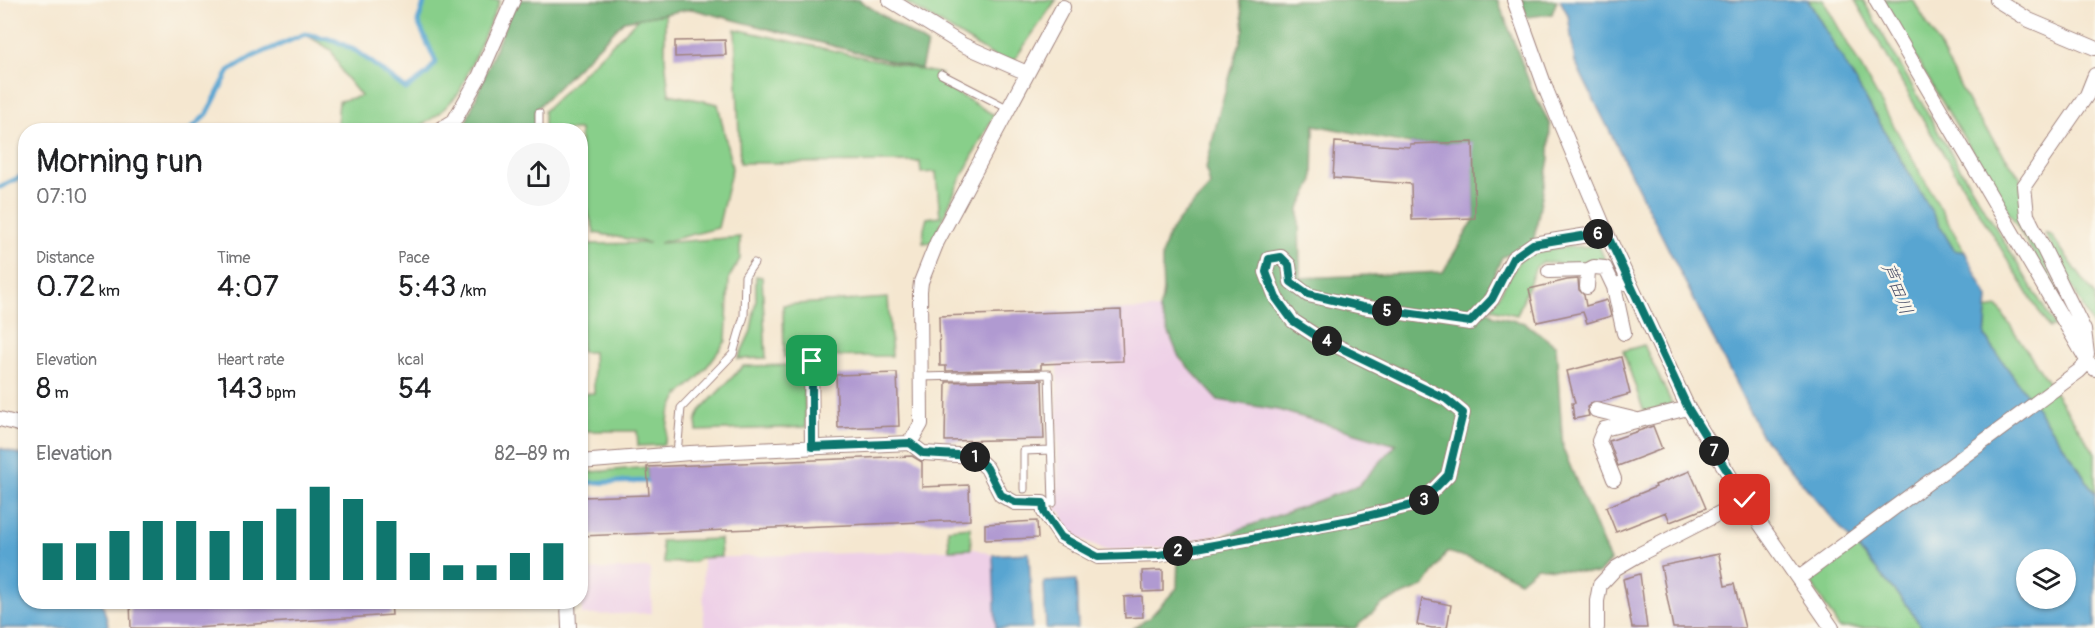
<!DOCTYPE html>
<html lang="en">
<head>
<meta charset="utf-8">
<style>
	body { margin:0; font-family:Pangolin,"Klee One",sans-serif; background:#f6f6f6; color:#202124; height:100vh; display:flex; flex-direction:column; font-size:22px; white-space:nowrap }
	* { box-sizing:border-box; margin:0 }
	p { font-size:20px; color:#757577 }
	.icon { flex:none; width:33px; height:33px; fill:none; stroke:currentColor; stroke-width:2; stroke-linecap:round; stroke-linejoin:round }
	.map { position:relative; flex:1; overflow:hidden }
	.drawer { position:absolute; left:18px; top:123px; width:570px; height:486px; display:flex; flex-direction:column; background:#fff; border-radius:24px; box-shadow:0 2px 4px #0004 }
	.drawer>* { flex:none }
	.tools { position:absolute; left:2016px; top:549px; display:grid; gap:12px }
	.tools a { display:grid; place-items:center; width:60px; height:60px; border-radius:50%; background:#fff; box-shadow:0 2px 4px #0004; font-size:30px }
	.pin { position:absolute; display:grid; place-items:center; width:51px; height:51px; color:#fff; margin:-26px; border-radius:12px; box-shadow:0 3px 9px #0006 }
	.km { position:absolute; width:30px; height:30px; margin:-15px; border-radius:50%; background:#222; color:#fff; font-size:16px; line-height:30px; text-align:center }
	.round { display:grid; place-items:center; flex:none; width:63px; height:63px; border-radius:32px; background:#f6f6f6 }
	.headline { display:flex; align-items:center; justify-content:space-between; height:102px; padding:0 18px }
	h1 { font-size:33px; font-weight:600; line-height:45px }
	.stats { display:grid; grid-template-columns:repeat(3,1fr); gap:9px; height:102px; padding:6px 18px }
	.stats div { display:grid; align-content:center }
	.stats b { font-size:30px; font-weight:600 }
	.stats small { font-size:16px; font-weight:400 }
	.stats p { font-size:16px }
	.chart { height:168px; padding:12px 18px }
	.chart p { display:flex; justify-content:space-between }
	.chart svg { width:100%; height:108px; margin-top:6px; stroke:#0f766e; stroke-width:6 }
	.map>svg:first-child { display:block }
	.built { fill:#eed0e7 }
	.green { fill:#88cf8a; stroke:#69775a; stroke-width:1.5; fill-rule:evenodd }
	.forest { fill:#6eb276; stroke:#5c6850; stroke-width:1.5; fill-rule:evenodd }
	.water { fill:#58a5d1; stroke:#51627e; stroke-width:1.5; fill-rule:evenodd }
	.lines { fill:none; stroke-linecap:round; stroke-linejoin:round }
	.stream { stroke:#58a5d1; stroke-width:5 }
	.building { fill:#b09ad1 }
	.service-casing { stroke:#a0837e; stroke-width:9 }
	.minor-casing { stroke:#a0837e; stroke-width:16 }
	.service { stroke:#fff; stroke-width:7 }
	.minor { stroke:#fff; stroke-width:14 }
	.route-casing { stroke:#fff; stroke-width:12 }
	.route { stroke:#0f766e; stroke-width:8 }
	.labels { text-anchor:middle; dominant-baseline:central; stroke-width:5; stroke-linejoin:round; paint-order:stroke }
	.water-label { font-size:18px; font-style:italic; fill:#50556d; stroke:#fbf7ec }
</style>
</head>
<body>
<div class="map">
<svg width="2095" height="628" viewBox="0 0 2095 628">
	<rect width="100%" height="100%" fill="#fbf7ec"/>
	<filter id="ink" filterUnits="userSpaceOnUse"><feTurbulence type="fractalNoise" baseFrequency=".0167" numOctaves="2"/><feDisplacementMap in="SourceGraphic" scale="12" xChannelSelector="R" yChannelSelector="G"/><feConvolveMatrix kernelMatrix="1 2 1 2 8 2 1 2 1" color-interpolation-filters="sRGB"/></filter>
	<filter id="wash" filterUnits="userSpaceOnUse"><feTurbulence type="fractalNoise" baseFrequency=".008" numOctaves="4" result="noise"/><feDisplacementMap in="SourceGraphic" scale="24" xChannelSelector="R" yChannelSelector="G"/><feGaussianBlur stdDeviation="1.35" result="paint"/><feColorMatrix in="noise" values="0 0 0 0 0 0 0 0 0 0 0 0 0 0 0 0 0 1.4 0 .05"/><feComposite in="paint" operator="in"/></filter>
	<g filter="url(#wash)">
		<rect width="100%" height="100%" fill="#f5e7d0"/>
		<path class="built" d="M1159 309 1180 360 1218 400 1278 410 1396 445 1358 486 1243 528 1164 548 1106 550 1069 534 1061 512 1054 510 1058 505 1057 364 1122 361 1121 310Z
			M975 549 993 555 996 628H704L703 558Z
			M650 568 652 613 582 615 581 570Z"/>
		<path class="green" d="M500 0 459 93 440 113 415 130H332L337 124 339 101 361 96 343 74 331 50 305 34 334 40 358 52 406 89 427 74 436 62 418 22 424 1Z
			M902 0H1056L1010 66Z
			M1808 0H1823L1965 252 1954 251Z
			M1855 0H1863L1943 140 2055 326 2049 328 1928 128Z
			M1883 0H1913L1935 37 1974 113 2020 177 2024 216 2070 314 1923 70Z
			M665 14V58L669 94 718 104 732 168 718 228 659 243 740 237V259L729 278 726 341 700 376 678 396 669 414 666 438 663 445 638 446 637 431H581V394L594 393 593 352H581L580 130H544V111L639 18ZM586 207 595 233 650 243 589 244Z
			M735 29 941 74 938 82 994 115 957 186 933 242 923 243 924 228 927 218 940 216 936 172 921 173 920 162 740 163Z
			M2045 233 2051 235 2095 296V331Z
			M1599 246 1605 260 1592 261 1578 265 1543 262 1536 267 1517 315 1491 309 1520 259 1552 248Z
			M756 276 762 277 766 358 738 359 751 331 756 300Z
			M888 298 892 356 784 357 783 305Z
			M1998 307 2095 453V494L2075 462 1985 337 1987 309Z
			M1644 345 1672 404 1644 412 1623 351Z
			M803 365 806 427 697 431 696 421 700 411 743 366Z
			M647 467 648 481 581 483V473Z
			M970 527 971 549 949 550 948 529Z
			M720 539 721 557 699 558 695 562 664 563 661 541Z
			M1851 540 1909 608 1922 628H1839L1809 579Z"/>
		<path class="forest" d="M515 0H859L927 44 921 69 692 9 624 21 535 110V130H463Z
			M1240 0H1498L1533 92 1550 124 1549 159 1533 244 1502 257 1481 305 1494 316 1525 323 1556 346 1563 449 1610 561 1598 574 1537 567 1520 581 1482 562 1447 552 1425 586 1384 603 1355 628H1133L1149 618 1177 588 1178 557 1243 528 1358 486 1396 445 1278 410 1218 400 1179 357 1159 309C1166 292 1161 276 1162 258 1163 229 1192 207 1210 186L1206 168 1220 109 1244 29ZM1314 125 1410 144 1472 142 1475 218 1443 272 1300 278 1299 209 1313 182Z
			M1521 0H1557L1552 14 1527 17Z"/>
		<path class="water" d="M1560 0H1808L1954 250 1965 252 1988 298 1985 337 2075 462 2095 494V628H1922L1909 608 1762 436 1575 62 1568 15ZM2026 560H2066V598H2026Z
			M0 448 25 456 26 602H102L109 628H0Z
			M1029 553 1032 628H996L993 555Z
			M1076 580 1078 628H1046L1044 582Z"/>
		<g class="lines">
			<path class="stream" d="M190 130 207 114 229 71 254 56 305 34 334 40 358 52 406 89 427 74 436 62 418 22 425 0
				M0 187 26 174
				M580 483 648 481"/>
		</g>
		<g id="blocks">
			<path class="building" d="M725 40 726 55 675 57V41Z
				M1335 142 1410 147V144L1473 142 1475 218 1412 220 1411 184 1333 178Z
				M1578 279 1579 290 1584 295 1586 306 1607 300 1611 316 1587 323 1583 312 1537 322 1529 289 1567 280Z
				M1121 310 1123 361 1041 364V369L946 371V366H940L939 316Z
				M1621 357 1630 394 1601 402H1593L1587 407 1589 416 1574 419 1572 403H1575L1567 371Z
				M897 373 899 426 838 428 836 375Z
				M1042 380 1044 439 945 441 946 382Z
				M1653 426 1662 449 1618 466 1609 441Z
				M912 456 922 462V487L969 485 970 520 581 536V497L649 495 647 467Z
				M1690 471 1706 508 1670 522 1666 512 1616 532 1606 507 1656 487 1655 485Z
				M1037 521 1038 538 985 540V524Z
				M1719 554 1725 586 1734 584 1745 628H1673L1661 566Z
				M1163 570V591L1143 592 1142 571Z
				M1640 574 1647 628H1632L1623 579Z
				M1142 596 1143 617 1125 618 1124 597Z
				M1422 599 1451 605 1447 628H1432L1417 625Z
				M130 602H391L392 615 194 628H131Z"/>
		</g>
	</g>
	<g filter="url(#ink)">
		<use href="#blocks" fill-opacity="0" stroke="#a0837e" stroke-width="1.5"/>
		<g class="lines">
			<g class="service-casing">
				<path id="service" d="M941 74 1009 109
					M539 113V130
					M921 377 1049 374 1053 503H1043
					M677 454 681 408 733 354 744 316 745 276 754 263
					M1024 489V451L1051 450"/>
			</g>
			<g class="minor-casing">
				<path id="minor" d="M890 0 963 45 1027 73
					M1514 0 1547 92 1606 232 1688 408 1752 512 1832 628
					M1876 0 2088 362 2095 369
					M1997 0 2029 20 2095 48
					M439 130 454 121 479 77 513 0
					M1549 271 1588 270 1594 267 1605 268 1614 287 1628 280
					M1587 287 1588 270
					M1614 287 1624 333
					M2087 354 2084 330 2027 215 2024 186 2087 95 2095 75
					M811 361 812 447
					M1596 410 1637 420
					M0 419 26 426
					M910 443 923 453 974 456 987 468 1001 495 1015 503H1043L1044 512 1061 537 1098 557 1159 555 1350 520 1421 503 1448 475 1463 413 1446 399 1316 336 1293 321 1276 298 1266 272 1269 259 1281 257 1289 265 1291 282 1308 295 1362 307 1470 323 1492 299 1513 258 1533 244 1606 232
					M580 462 690 453 910 443 921 424 920 291 921 282 937 242 1063 7
					M1614 479 1599 441 1604 429 1688 408
					M1799 578 2079 371 2088 362
					M568 602 569 628
					M1597 628V601L1600 585 1616 568 1640 554 1745 500"/>
			</g>
			<use href="#service" class="service"/>
			<use href="#minor" class="minor"/>
		</g>
	</g>
	<g class="lines" filter="url(#ink)">
		<g class="route-casing">
			<path id="route" d="M812 361V447L910 443 923 453 974 456 987 468 1001 495 1015 502 1043 503 1044 512 1061 537 1098 557 1159 555 1350 520 1421 503 1448 475 1463 413 1446 399 1316 336 1293 321 1276 298 1266 272 1269 259 1281 257 1289 265 1291 282 1308 294 1362 307 1470 322 1492 299 1513 258 1533 244 1606 232 1688 408 1745 500"/>
		</g>
		<use href="#route" class="route"/>
	</g>
	<g class="labels">
		<g class="water-label">
			<text transform="translate(1897 289) rotate(68)">芦田川</text>
		</g>
	</g>
</svg>
<div class="tools">
<a><svg class="icon" aria-label="layers" viewBox="0 0 24 24"><path d="M12 4l9 5-9 5-9-5zM3 14l9 5 9-5"/></svg></a>
</div>
<div class="pin" style="left:812px;top:361px;background:#1e9e55"><svg class="icon" aria-label="arrive" viewBox="0 0 24 24"><path d="M6 21V4h12l-3 4 3 4H6"/></svg></div>
<div class="pin" style="left:1745px;top:500px;background:#d93025"><svg class="icon" aria-label="check" viewBox="0 0 24 24"><path d="M5 12l5 5 9-10"/></svg></div>
<b class="km" style="left:975px;top:457px">1</b>
<b class="km" style="left:1178px;top:551px">2</b>
<b class="km" style="left:1424px;top:500px">3</b>
<b class="km" style="left:1327px;top:341px">4</b>
<b class="km" style="left:1387px;top:311px">5</b>
<b class="km" style="left:1598px;top:234px">6</b>
<b class="km" style="left:1714px;top:451px">7</b>
<section class="drawer">
<div class="headline"><div><h1>Morning run</h1><p>07:10</p></div><a class="round"><svg class="icon" aria-label="share" viewBox="0 0 24 24"><path d="M12 15V3M7 8l5-5 5 5M5 13v7h14v-7"/></svg></a></div>
<div class="stats">
<div><p>Distance</p><b>0.72<small> km</small></b></div>
<div><p>Time</p><b>4:07</b></div>
<div><p>Pace</p><b>5:43<small> /km</small></b></div>
</div>
<div class="stats">
<div><p>Elevation</p><b>8<small> m</small></b></div>
<div><p>Heart rate</p><b>143<small> bpm</small></b></div>
<div><p>kcal</p><b>54</b></div>
</div>
<div class="chart"><p><span>Elevation</span>82–89 m</p>
<svg viewBox="0 0 160 44" preserveAspectRatio="none"><path d="M5 44V29M15 44V29M25 44V24M35 44V20M45 44V20M55 44V24M65 44V20M75 44V15M85 44V6M95 44V11M105 44V20M115 44V33M125 44V38M135 44V38M145 44V33M155 44V29"/></svg>
</div>
</section>
</div>
</body>
</html>
